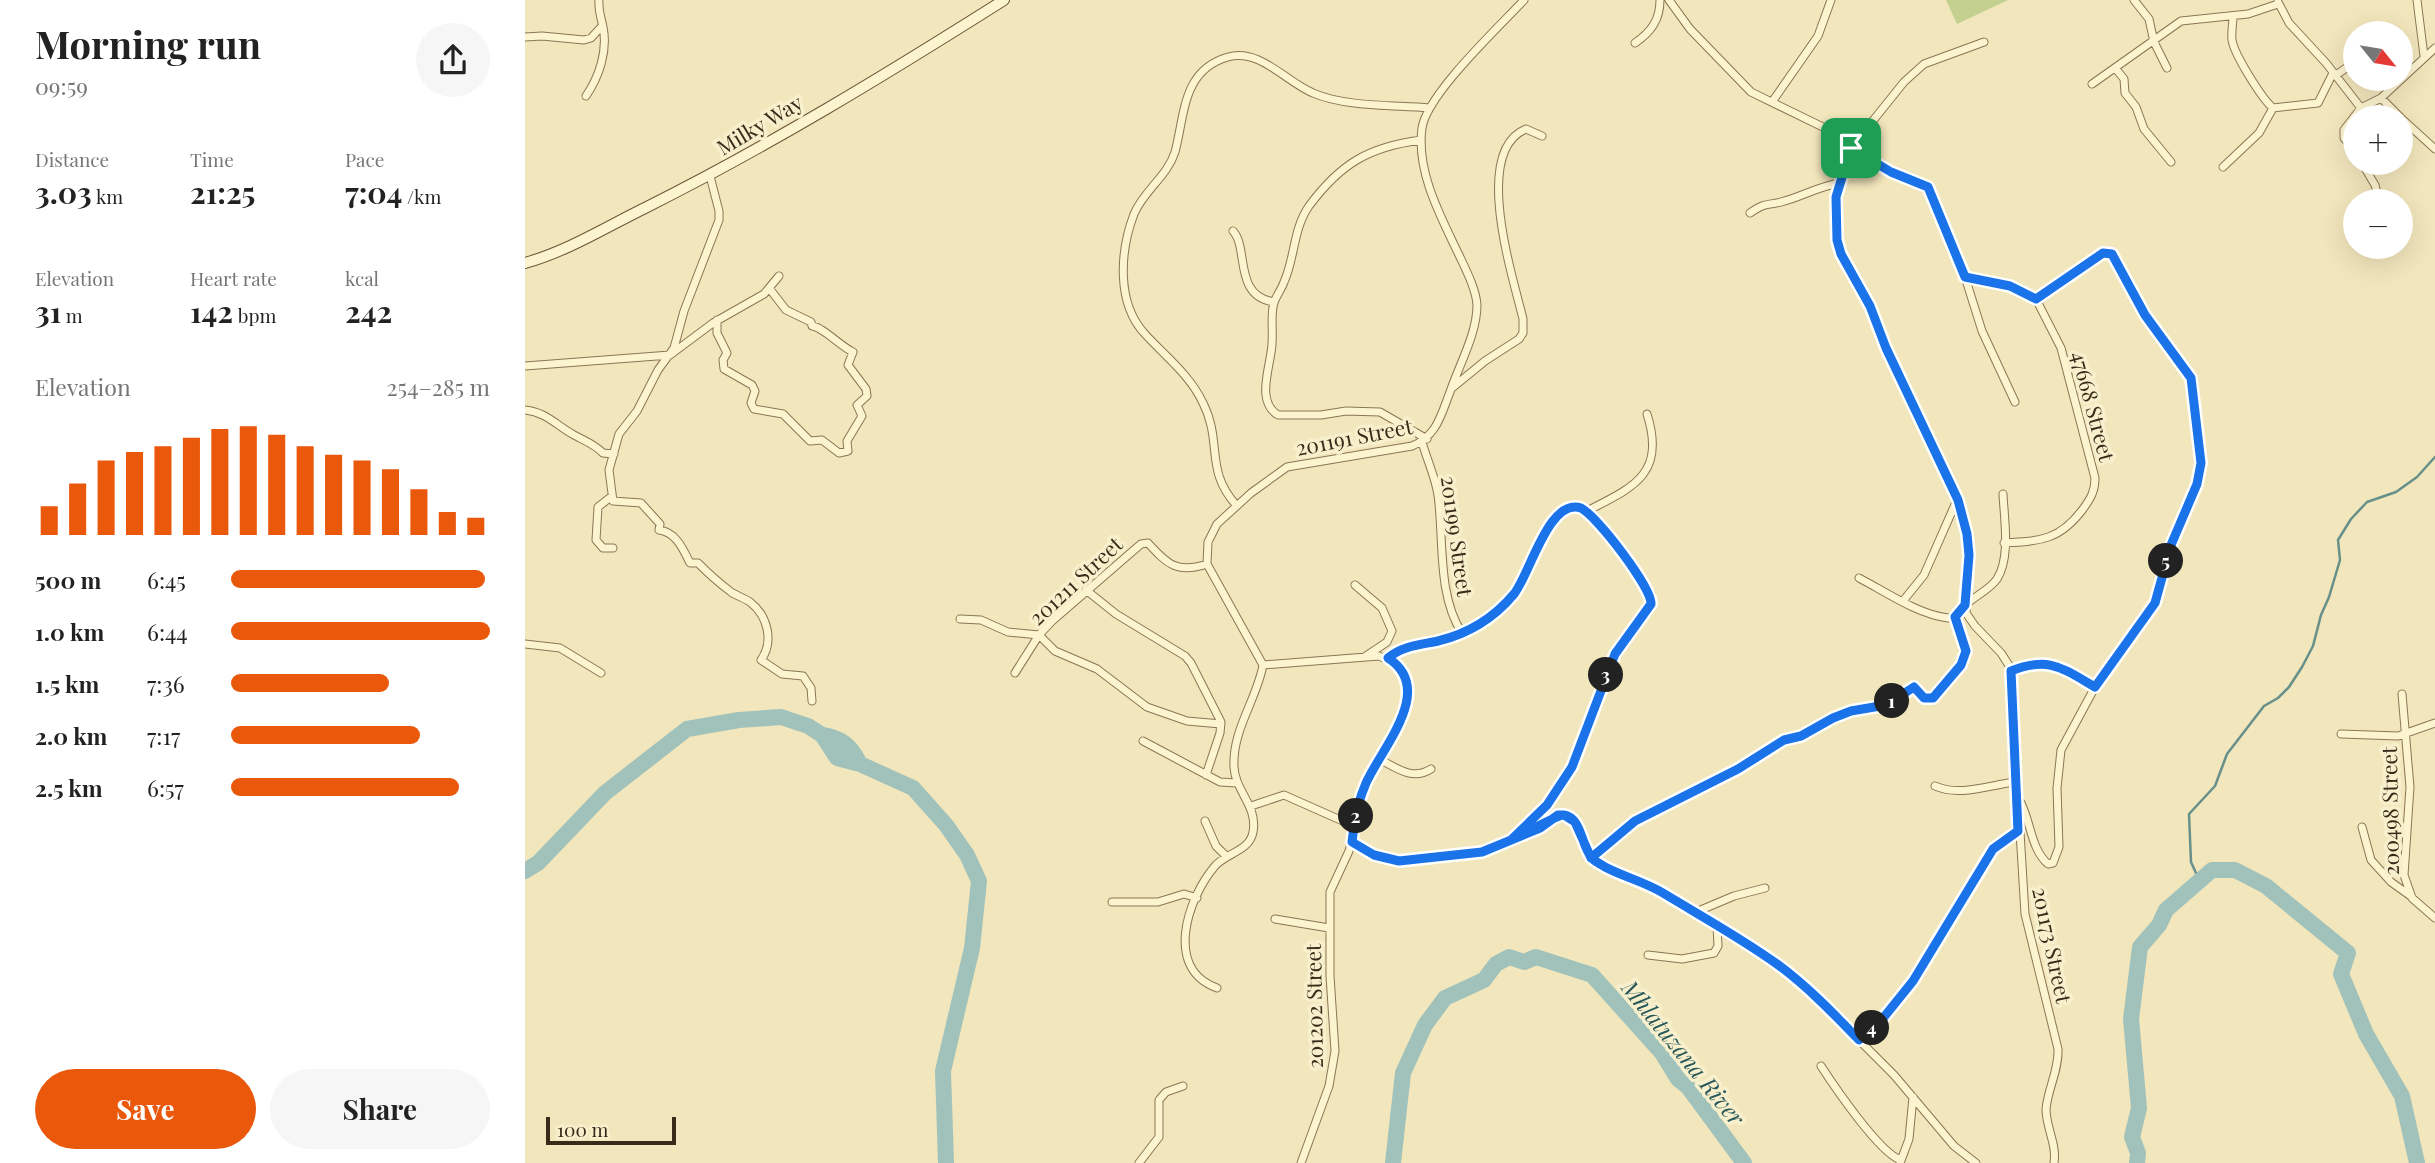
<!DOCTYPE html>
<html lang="en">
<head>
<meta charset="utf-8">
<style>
	body { margin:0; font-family:"Playfair Display",serif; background:#f6f6f6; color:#222; height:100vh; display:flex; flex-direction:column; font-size:26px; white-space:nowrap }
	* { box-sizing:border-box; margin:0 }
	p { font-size:23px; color:#767676 }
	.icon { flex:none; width:38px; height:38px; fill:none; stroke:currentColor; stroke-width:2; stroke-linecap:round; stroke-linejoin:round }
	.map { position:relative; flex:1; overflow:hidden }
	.sheet { display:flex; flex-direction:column; background:#fff; width:525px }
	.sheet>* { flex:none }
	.needle { width:46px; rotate:120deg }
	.fabs { position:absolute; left:1818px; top:21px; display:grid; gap:14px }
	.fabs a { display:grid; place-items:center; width:70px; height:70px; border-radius:50%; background:#fff; box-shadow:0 7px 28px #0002; font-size:35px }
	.scale { position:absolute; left:21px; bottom:18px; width:130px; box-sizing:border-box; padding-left:7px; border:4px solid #382b1a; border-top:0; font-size:19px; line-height:24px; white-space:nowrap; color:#382b1a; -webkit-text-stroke:5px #f8f0cc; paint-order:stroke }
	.pin { position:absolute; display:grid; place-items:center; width:60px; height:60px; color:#fff; margin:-30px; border-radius:14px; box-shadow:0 4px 10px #0006 }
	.km { position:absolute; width:35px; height:35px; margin:-18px; border-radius:50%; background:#222; color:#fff; font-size:19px; line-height:35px; text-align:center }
	.round { display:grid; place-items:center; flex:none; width:74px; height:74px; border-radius:37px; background:#f6f6f6 }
	.headline { display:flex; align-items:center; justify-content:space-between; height:119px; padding:0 35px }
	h1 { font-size:38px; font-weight:700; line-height:52px }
	.metrics { display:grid; grid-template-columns:repeat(3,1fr); gap:10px; height:119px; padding:7px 35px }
	.metrics div { display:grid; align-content:center }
	.metrics b { font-size:30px; font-weight:700 }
	.metrics small { font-size:19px; font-weight:400 }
	.metrics p { font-size:19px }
	.chart { height:196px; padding:14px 35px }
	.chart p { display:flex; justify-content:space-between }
	.chart svg { width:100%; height:126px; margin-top:7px; stroke:#ea580c; stroke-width:6 }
	.button { display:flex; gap:14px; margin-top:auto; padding:14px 35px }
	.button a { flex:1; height:80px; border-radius:42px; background:#ea580c; color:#fff; font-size:28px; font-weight:700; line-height:80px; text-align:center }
	.button a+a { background:#f6f6f6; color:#222 }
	ul { padding:0 35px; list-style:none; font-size:23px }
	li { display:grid; grid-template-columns:112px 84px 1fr; align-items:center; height:52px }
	li i { height:18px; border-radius:9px; background:#ea580c }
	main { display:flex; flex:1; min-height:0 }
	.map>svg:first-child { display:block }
	.green { fill:#c3d08f }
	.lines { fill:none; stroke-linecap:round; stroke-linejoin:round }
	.stream { stroke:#67908a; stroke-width:2.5 }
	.river { stroke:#a0c2bb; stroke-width:16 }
	.street-casing { stroke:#8b7654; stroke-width:9 }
	.secondary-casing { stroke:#6c5637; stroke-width:12 }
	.street { stroke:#fcf3cf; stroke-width:7 }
	.secondary { stroke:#fcf3cf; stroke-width:10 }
	.route-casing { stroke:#fff; stroke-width:14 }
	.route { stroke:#1a73e8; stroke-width:9 }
	.labels { text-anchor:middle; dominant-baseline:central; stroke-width:7; stroke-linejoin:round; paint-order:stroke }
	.street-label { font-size:21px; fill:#382b1a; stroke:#f8f0cc }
	.water-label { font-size:23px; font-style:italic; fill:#28585a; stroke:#f8f0cc }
</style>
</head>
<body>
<main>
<section class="sheet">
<div class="headline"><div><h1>Morning run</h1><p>09:59</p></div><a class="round"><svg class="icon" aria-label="share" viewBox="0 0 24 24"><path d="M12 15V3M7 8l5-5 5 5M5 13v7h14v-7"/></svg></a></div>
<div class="metrics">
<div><p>Distance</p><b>3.03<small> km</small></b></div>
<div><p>Time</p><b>21:25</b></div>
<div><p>Pace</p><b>7:04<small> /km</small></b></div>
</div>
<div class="metrics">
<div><p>Elevation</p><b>31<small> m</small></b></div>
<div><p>Heart rate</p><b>142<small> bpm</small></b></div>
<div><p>kcal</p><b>242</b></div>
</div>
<div class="chart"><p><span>Elevation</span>254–285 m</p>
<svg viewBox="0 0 160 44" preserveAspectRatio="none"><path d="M5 44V34M15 44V26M25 44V18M35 44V15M45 44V13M55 44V10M65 44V7M75 44V6M85 44V9M95 44V13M105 44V16M115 44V18M125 44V21M135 44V28M145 44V36M155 44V38"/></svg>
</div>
<ul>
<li><b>500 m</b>6:45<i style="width:98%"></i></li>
<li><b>1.0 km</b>6:44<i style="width:100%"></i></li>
<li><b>1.5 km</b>7:36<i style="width:61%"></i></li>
<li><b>2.0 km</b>7:17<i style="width:73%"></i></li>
<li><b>2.5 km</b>6:57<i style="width:88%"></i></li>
</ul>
<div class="button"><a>Save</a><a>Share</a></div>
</section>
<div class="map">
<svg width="1910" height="1163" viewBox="0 0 1910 1163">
	<rect width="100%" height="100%" fill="#f2e6bc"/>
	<path class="green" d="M1421 0H1483L1432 24Z"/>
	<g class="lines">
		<path class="stream" d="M1675 882 1666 862 1664 814 1690 786 1702 754 1739 706 1753 698 1764 687 1777 667 1788 646 1796 615 1804 597 1815 560 1813 540 1826 519 1842 502 1871 492 1892 477 1910 457"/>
		<path class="river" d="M297 735C317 738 326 746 335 764
			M0 871 13 863 80 793 162 729 214 720 256 717 283 726 297 735 312 758 335 764 388 788 421 825 442 855 454 881 447 948 418 1071 421 1163
			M868 1163 878 1073 900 1025 920 998 959 980 971 964 984 957 999 962 1011 957 1067 975 1137 1053 1153 1079 1163 1087 1219 1163
			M1612 1163 1613 1153 1607 1137 1614 1108 1606 1019 1615 947 1634 925 1641 910 1687 870H1710L1741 886 1823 953 1816 974 1841 1034 1877 1096 1892 1163"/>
		<g class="street-casing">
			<path id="street" d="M1144 0 1165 29 1226 92 1306 131 1327 148 1366 172 1403 187 1425 246 1440 277 1457 331 1490 402
				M1609 0 1624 19 1629 42 1642 68
				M1892 0 1899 56
				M1753 2 1764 23 1801 63 1836 108 1856 98 1875 117
				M1708 17C1708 24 1706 32 1707 40 1709 54 1737 99 1748 108L1793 103 1808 73
				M0 37 17 36 59 40 66 38 77 26
				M1459 42 1399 64 1379 82 1334 138 1327 148 1311 197 1312 240 1316 254 1345 306 1361 348 1433 500 1444 544 1441 613 1450 626 1476 653 1485 667 1500 914 1533 1049C1534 1070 1523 1088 1521 1109 1521 1128 1532 1144 1529 1163
				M1110 43C1126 32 1135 20 1135 0
				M1591 69 1599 79 1600 93 1611 107 1619 129 1646 162
				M1811 75 1830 62
				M1567 84 1656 21 1723 14 1753 4
				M61 96C74 77 83 51 78 27 76 17 73 11 74 0
				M1856 98 1910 48
				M1247 102 1293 36 1306 0
				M1876 118 1910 149
				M896 140C844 147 816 163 784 206 768 229 770 258 759 282 756 291 749 298 748 307 746 319 748 332 747 344 746 366 730 401 753 415H796L821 411 855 412 902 439
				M1830 151 1819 138V130L1836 108
				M1837 163 1850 185 1854 201
				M1698 167 1734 133 1748 108
				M185 176 194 211V220L159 311 149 348 133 370 112 411 94 434 84 470 88 501 116 503 135 524 134 530C151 532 158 549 165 563H173C183 573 194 583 206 592 212 596 219 598 225 602 243 616 249 642 236 660L257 674 278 676 286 688 287 701
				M1225 213C1241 202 1240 206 1256 202 1276 197 1294 186 1315 183
				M708 231C724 248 708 296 749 302
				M1440 277 1485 286 1511 299 1536 348 1570 478C1570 491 1566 498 1558 509 1535 540 1516 541 1479 543
				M192 320V333L202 353 198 360 199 369 227 385 230 391 226 403 229 409 258 414 285 441 297 440 314 453 323 451 322 441 337 416 332 405 342 396 341 389 323 365 328 352C315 346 298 327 287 326L286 322 261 310 244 288
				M0 366 145 355 188 323 239 294 254 276
				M927 388 960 361 994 339 998 333V319C989 280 946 151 1001 129L1017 136
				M0 410C21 412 31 425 49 435 60 441 69 444 78 453L89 454
				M897 442C902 460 910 476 913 495 919 539 912 595 937 633
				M87 496 73 507 71 540 78 548H88
				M712 506C679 470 698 443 678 403 665 375 640 356 620 334 591 303 595 251 609 214 619 190 642 177 650 152 660 115 657 70 703 57 735 48 761 82 788 93 820 107 869 105 904 108
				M1062 511C1109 487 1141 474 1122 414
				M1334 578C1361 592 1392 614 1423 618 1434 619 1436 609 1443 603 1452 595 1465 589 1472 579 1486 557 1479 518 1478 494
				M830 585 857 608 867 631 862 642 841 656
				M561 590 591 614 660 656 666 663 696 722 695 733 681 775
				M1378 601 1399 575 1432 500
				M435 619 456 620 483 632 514 635 530 651 572 669 622 707 662 721 696 724
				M0 644 35 648 76 673
				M738 665 854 656 872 664 878 670 883 685 882 706 841 784 824 851 805 892V976L810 1051 804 1086 776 1163
				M1486 671C1525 656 1537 668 1570 687
				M490 673 514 635 527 621 616 544 623 543C642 564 652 574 682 564
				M1877 694 1885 787 1879 875 1887 898 1910 918
				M1816 734 1873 736 1910 723
				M618 741 695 782 712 783
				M854 759C872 768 887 781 906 769
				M1410 786C1435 797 1464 785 1490 782
				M726 806 759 795 829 826
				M1492 807 1496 803C1506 823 1506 849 1523 864L1528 863 1534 847 1532 788 1536 750 1570 687 1630 603 1646 545 1675 475V449L1666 378 1620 315 1586 254 1578 253 1511 299
				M680 821 691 846 701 856
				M1837 827 1846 860 1866 882 1887 897
				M991 838 1015 827 1033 815 1047 818 1066 858 1171 912 1252 964 1283 989 1369 1075 1429 1146 1451 1163
				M827 842 849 855 874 861 957 852 987 839 1022 805 1047 767 1090 654 1112 621 1124 608 1126 594C1114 573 1072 513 1050 506L1035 512 1028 518C1002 571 985 618 924 637 903 644 881 644 863 658
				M1066 858 1110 821 1213 769 1259 740 1276 736 1308 717 1326 711 1361 705 1389 687 1399 698H1408C1442 667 1444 659 1430 617
				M587 902H633L659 894 672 898
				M1171 912 1209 896 1240 888
				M750 919 804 928
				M1123 955 1157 959 1189 953 1193 946 1192 926
				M692 988C639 969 662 899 690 866 701 853 725 851 728 832 733 806 710 791 709 767 707 730 732 699 738 665L682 564 683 542 692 524 726 493 762 467 887 446C912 436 916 415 925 392 934 365 952 334 952 305 951 289 941 270 934 255 916 217 891 172 897 128 902 94 974 27 999 0
				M1334 1040 1359 1017 1388 981 1468 849 1493 831
				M1296 1066C1309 1086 1355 1154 1376 1160
				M614 1163 634 1137V1100L641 1092 658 1086
				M1375 1163 1384 1139 1388 1097"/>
		</g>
		<g class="secondary-casing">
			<path id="secondary" d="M0 263C43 251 81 227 120 208 244 146 362 74 479 0"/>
		</g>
		<use href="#street" class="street"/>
		<use href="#secondary" class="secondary"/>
	</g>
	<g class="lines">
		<g class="route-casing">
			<path id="route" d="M1326 148 1311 197 1312 240 1316 254 1345 306 1361 348 1433 500 1442 534 1444 555 1440 605 1430 617 1441 651 1436 665 1408 698H1399L1389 687 1361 705 1326 711 1308 718 1276 736 1259 740 1213 769 1110 821 1066 858 1050 822 1039 815H1033L1015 828 957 852 874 861 849 855 827 842C829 822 833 801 841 783 858 746 911 689 863 658 877 646 895 645 913 641 942 634 969 618 989 594 1005 574 1024 497 1056 508 1072 516 1127 588 1126 604L1090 654 1047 767 1022 805 987 839C997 835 1034 814 1039 815 1057 818 1056 846 1067 858 1070 862 1076 864 1080 867 1099 877 1120 882 1138 893 1176 916 1216 938 1252 964 1282 986 1308 1013 1334 1040L1359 1017 1388 981 1468 849 1493 831 1486 671C1524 656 1537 668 1570 687L1630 603 1646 545 1672 484 1676 463 1666 378 1620 315 1587 254 1578 253 1511 299 1485 286 1440 277 1403 187 1366 172 1326 148"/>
		</g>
		<use href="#route" class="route"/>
	</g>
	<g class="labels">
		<g class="street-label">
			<text transform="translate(234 124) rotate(-31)">Milky Way</text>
			<text transform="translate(1569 406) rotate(75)">47668 Street</text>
			<text transform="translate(829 436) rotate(-11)">201191 Street</text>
			<text transform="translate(933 536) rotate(82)">201199 Street</text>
			<text transform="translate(550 580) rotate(-43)">201211 Street</text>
			<text transform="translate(1864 811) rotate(-91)">200498 Street</text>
			<text transform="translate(1528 945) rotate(78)">201173 Street</text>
			<text transform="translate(788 1006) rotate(-91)">201202 Street</text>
		</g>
		<g class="water-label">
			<text transform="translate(1159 1052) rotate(51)">Mhlatuzana River</text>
		</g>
	</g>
</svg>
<div class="fabs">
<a><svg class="needle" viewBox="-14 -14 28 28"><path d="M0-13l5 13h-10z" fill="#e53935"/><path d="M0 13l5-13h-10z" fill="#767676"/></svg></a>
<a>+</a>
<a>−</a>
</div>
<div class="scale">100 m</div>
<div class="pin" style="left:1326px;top:148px;background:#1e9e55"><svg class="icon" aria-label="arrive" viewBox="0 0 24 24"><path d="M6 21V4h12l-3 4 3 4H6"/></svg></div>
<b class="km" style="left:1367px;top:701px">1</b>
<b class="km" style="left:831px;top:816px">2</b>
<b class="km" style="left:1081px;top:675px">3</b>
<b class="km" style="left:1347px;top:1028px">4</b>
<b class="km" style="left:1641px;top:561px">5</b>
</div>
</main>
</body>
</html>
